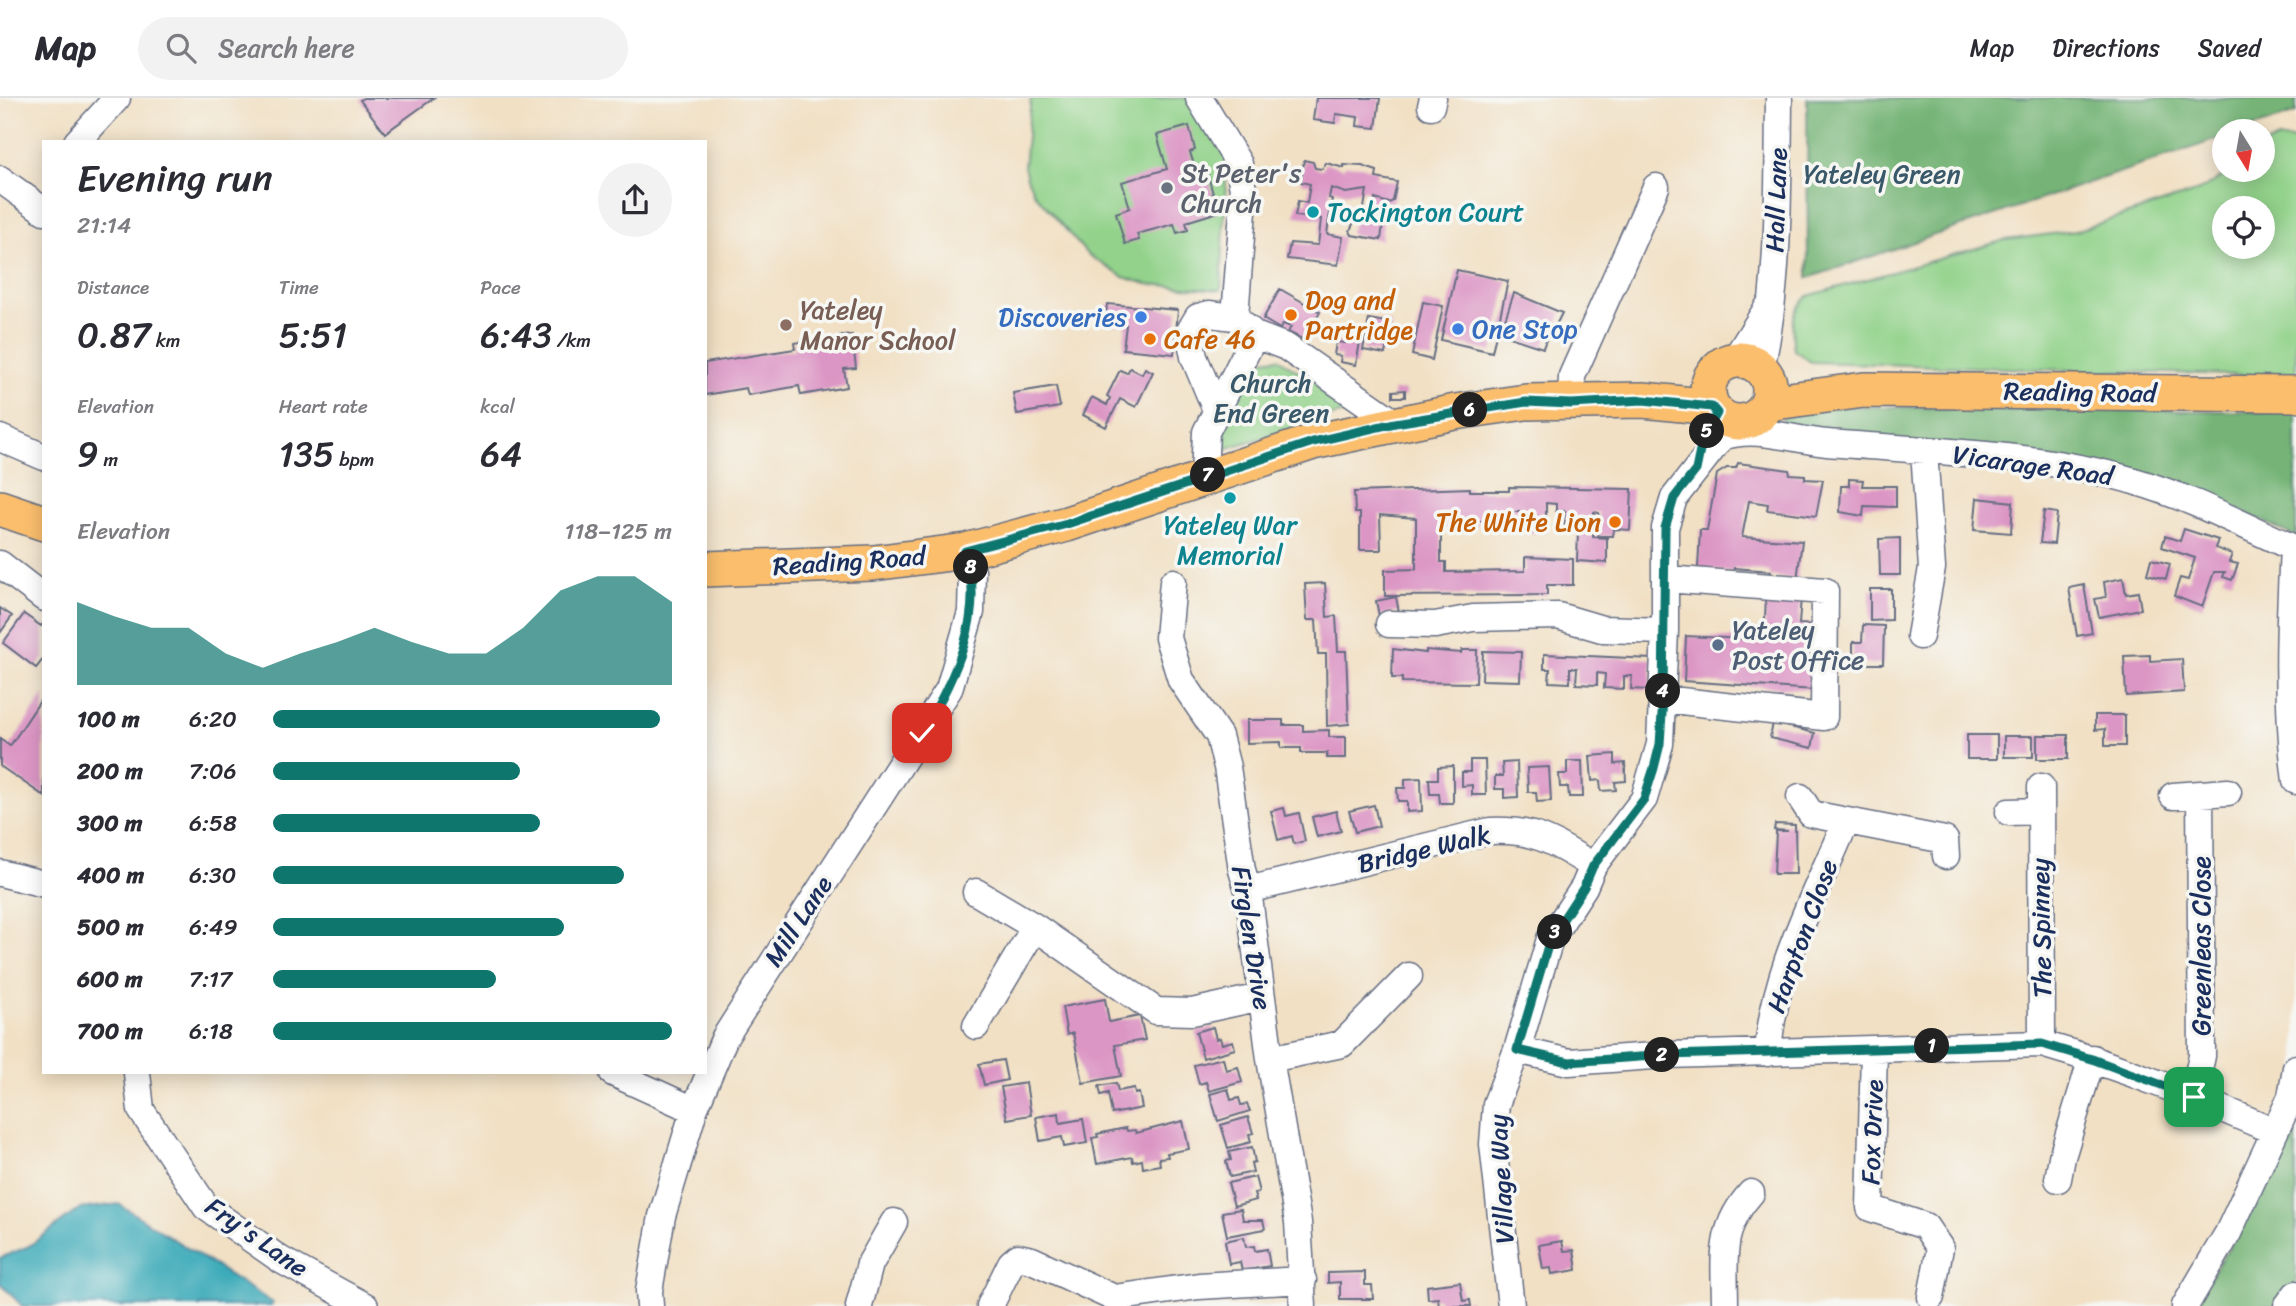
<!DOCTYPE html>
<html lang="en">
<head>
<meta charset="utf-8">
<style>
	body { margin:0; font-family:Sriracha,sans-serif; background:#f2f2f3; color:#2b2b33; height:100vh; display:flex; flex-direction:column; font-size:26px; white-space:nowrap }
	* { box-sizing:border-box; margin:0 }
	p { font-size:23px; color:#7c7c81 }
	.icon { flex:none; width:38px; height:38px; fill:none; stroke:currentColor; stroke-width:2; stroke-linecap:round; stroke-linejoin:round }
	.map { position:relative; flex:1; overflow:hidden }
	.drawer { position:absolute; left:42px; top:42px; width:665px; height:934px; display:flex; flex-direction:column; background:#fff; border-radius:0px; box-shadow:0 4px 18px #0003 }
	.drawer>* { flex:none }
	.needle { width:46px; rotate:169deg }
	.tools { position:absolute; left:2212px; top:21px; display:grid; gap:14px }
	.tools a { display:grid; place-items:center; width:63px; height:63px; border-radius:50%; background:#fff; box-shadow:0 4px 18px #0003; font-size:35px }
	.pin { position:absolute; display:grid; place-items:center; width:60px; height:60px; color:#fff; margin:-30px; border-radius:14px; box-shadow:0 4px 10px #0006 }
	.km { position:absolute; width:35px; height:35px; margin:-18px; border-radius:50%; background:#222; color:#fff; font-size:19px; line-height:35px; text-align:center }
	.round { display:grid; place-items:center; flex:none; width:74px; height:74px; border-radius:37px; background:#f2f2f3 }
	.overview { display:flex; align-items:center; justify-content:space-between; height:119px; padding:0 35px }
	h1 { font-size:38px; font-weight:600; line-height:52px }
	.stats { display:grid; grid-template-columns:repeat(3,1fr); gap:10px; height:119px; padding:7px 35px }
	.stats div { display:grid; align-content:center }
	.stats b { font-size:35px; font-weight:600 }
	.stats small { font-size:19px; font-weight:400 }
	.stats p { font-size:19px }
	.chart { height:196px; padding:14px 35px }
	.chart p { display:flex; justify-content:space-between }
	.chart svg { width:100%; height:126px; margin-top:7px; fill:#0f766e; opacity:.7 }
	ul { padding:0 35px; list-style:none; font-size:23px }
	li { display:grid; grid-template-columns:112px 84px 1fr; align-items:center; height:52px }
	li i { height:18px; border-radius:9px; background:#0f766e }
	header { display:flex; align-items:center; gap:42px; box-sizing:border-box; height:98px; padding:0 35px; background:#fff; border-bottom:2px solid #e1e1e2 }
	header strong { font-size:33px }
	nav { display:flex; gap:38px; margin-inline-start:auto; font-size:24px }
	.search { width:490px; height:63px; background:#f2f2f3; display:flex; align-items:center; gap:18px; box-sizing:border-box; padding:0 24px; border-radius:38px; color:#7c7c81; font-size:26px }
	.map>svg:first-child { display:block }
	.green { fill:#92d28a; stroke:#568074; stroke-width:2; fill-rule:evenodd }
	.forest { fill:#75b476; stroke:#48726a; stroke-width:2 }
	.water { fill:#3cabb9; stroke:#2c6d8c; stroke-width:2 }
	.building { fill:#dc96c5 }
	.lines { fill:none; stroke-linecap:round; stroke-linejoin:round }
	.minor-casing { stroke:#666d82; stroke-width:29 }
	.major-casing { stroke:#666d82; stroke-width:38 }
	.minor { stroke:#fff; stroke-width:26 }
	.major { stroke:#fabe6d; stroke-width:35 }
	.route-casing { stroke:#fff; stroke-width:14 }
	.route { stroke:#0f766e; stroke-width:9 }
	.worship-dot { fill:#6b7280; stroke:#f6f6f2; stroke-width:2.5 }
	.culture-dot { fill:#0f9aa8; stroke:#f6f6f2; stroke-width:2.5 }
	.food-dot { fill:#e8710a; stroke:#f6f6f2; stroke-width:2.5 }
	.shop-dot { fill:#3f7fe0; stroke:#f6f6f2; stroke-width:2.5 }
	.education-dot { fill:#8d6e63; stroke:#f6f6f2; stroke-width:2.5 }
	.service-dot { fill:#5c6f8a; stroke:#f6f6f2; stroke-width:2.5 }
	.labels { text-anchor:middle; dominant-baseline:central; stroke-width:7; stroke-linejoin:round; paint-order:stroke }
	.worship-label { font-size:26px; fill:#5b616d; stroke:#f6f6f2; text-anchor:start }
	.park-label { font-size:26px; fill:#395869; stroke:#f6f6f2 }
	.street-label { font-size:26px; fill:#1b2f5e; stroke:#f6f6f2 }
	.culture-label { font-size:26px; fill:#0d838f; stroke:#f6f6f2; text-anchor:start }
	.food-label { font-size:26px; fill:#c56008; stroke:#f6f6f2; text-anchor:start }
	.education-label { font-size:26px; fill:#785e54; stroke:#f6f6f2; text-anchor:start }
	.shop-label { font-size:26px; fill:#366cbe; stroke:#f6f6f2; text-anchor:end }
	.service-label { font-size:26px; fill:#4e5e75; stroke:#f6f6f2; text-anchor:start }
</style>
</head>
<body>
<header>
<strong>Map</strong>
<div class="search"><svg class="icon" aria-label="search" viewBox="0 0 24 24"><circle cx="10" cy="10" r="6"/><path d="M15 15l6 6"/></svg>Search here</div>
<nav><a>Map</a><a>Directions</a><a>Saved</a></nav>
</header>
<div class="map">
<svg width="2296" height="1208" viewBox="0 0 2296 1208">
	<rect width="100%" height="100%" fill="#f6f6f2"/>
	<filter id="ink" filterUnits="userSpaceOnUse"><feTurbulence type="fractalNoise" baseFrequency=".0143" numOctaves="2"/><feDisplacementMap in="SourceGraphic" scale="14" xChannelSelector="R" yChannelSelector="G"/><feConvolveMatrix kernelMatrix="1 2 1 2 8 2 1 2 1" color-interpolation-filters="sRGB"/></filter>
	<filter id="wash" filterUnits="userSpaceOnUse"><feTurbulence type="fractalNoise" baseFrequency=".00686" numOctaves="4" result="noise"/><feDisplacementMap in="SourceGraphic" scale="28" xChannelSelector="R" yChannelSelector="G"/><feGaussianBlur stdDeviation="1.57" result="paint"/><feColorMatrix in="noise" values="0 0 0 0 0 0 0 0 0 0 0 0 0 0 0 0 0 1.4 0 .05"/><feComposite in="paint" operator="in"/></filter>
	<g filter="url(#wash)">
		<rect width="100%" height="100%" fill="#f1e0c4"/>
		<path class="green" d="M1031 0H1188L1227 59 1221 192 1147 186 1123 179 1087 156 1034 95 1027 80 1024 69Z
			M2279 41 2296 42V279L1811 264 1794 252C1791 229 1790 214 1808 198L2005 142 2076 133 2199 93 2233 72H2263V48ZM2224 110H2263V149H2224Z
			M1278 260 1330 294 1347 314 1211 355 1254 263Z"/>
		<path class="forest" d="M1807 0H2296V15L2242 33H2224V39L1808 180Z
			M1807 308 2296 314V439L2232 409 1780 332C1780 315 1794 313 1807 308Z
			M2296 1034V1185L2279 1208H2191L2264 1095 2254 1077 2279 1065Z"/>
		<path class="water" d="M119 1106 273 1205 271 1208H22L0 1185V1160L29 1148 79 1111Z"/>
		<g id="blocks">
			<path class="building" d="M363 0H434L385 35 360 2Z
				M1316 0H1380L1376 30 1357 28 1358 19 1336 16 1335 25 1313 22Z
				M1189 28 1195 52 1190 54 1197 77 1207 74 1218 114 1186 124 1188 132 1177 135 1174 126 1137 136 1139 142 1125 146 1116 115 1130 110 1122 84 1167 71 1157 37Z
				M1304 62 1313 64 1315 70 1322 71 1326 65 1344 70V67L1362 68 1377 73 1376 80 1397 84 1393 103 1389 105 1375 101 1371 123 1383 125 1381 142 1352 137 1350 133 1355 121 1362 122 1367 92 1346 95 1331 90 1329 100 1332 101 1327 136 1343 139 1338 167 1287 161 1290 145 1318 147 1321 121 1295 118 1298 103 1307 105 1310 86 1301 84Z
				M1457 172 1508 183 1492 254 1441 242Z
				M1280 191 1320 214 1304 242 1288 234 1291 229 1283 226 1280 231 1263 221Z
				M1514 195 1562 215 1552 235 1549 234 1543 250 1500 236Z
				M1423 204 1443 208 1432 262 1412 257Z
				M1107 206 1178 212 1174 256 1123 251 1126 227 1105 226Z
				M1369 221 1391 225 1385 256 1363 252Z
				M1346 235 1361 238 1356 267 1340 264 1341 258 1334 257 1336 244 1345 245Z
				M852 237 856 270 844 271 847 289 801 297 799 288 748 297 746 290 705 297V265L795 251 794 245Z
				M1130 270 1142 276 1145 270 1153 274 1136 309 1120 301 1106 329 1083 317 1092 299 1107 307 1110 300 1107 298 1120 272 1127 275Z
				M1056 288 1060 309 1017 316 1013 295Z
				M1405 292V299H1393V293Z
				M1738 365 1789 372 1790 376 1805 377V381L1823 382 1816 418 1767 412 1768 406 1749 403 1742 439 1802 443 1797 482 1769 478 1771 473 1734 470 1733 475 1698 470 1700 432H1707L1717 376 1727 370H1736Z
				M1849 381 1863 382 1862 388H1896V409L1864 408 1863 418 1840 414 1841 388H1849Z
				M1509 389 1632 391 1630 432 1614 431 1613 438H1598L1599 415 1594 414 1593 439 1607 440V465L1577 463 1578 433 1564 432 1565 413H1556V406L1546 405V435H1524L1523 414H1509V423H1477V429H1441V464H1446V474L1525 473V459L1573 461V487H1547V497L1385 498V472L1416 471V420L1380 417 1381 452H1360V415H1355L1354 394 1470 390V393H1509Z
				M1977 400 2013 404 2011 435 1974 432Z
				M2044 413 2057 415 2054 446 2040 445Z
				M2184 431 2218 442 2215 450 2232 456 2229 464 2238 466 2232 482 2223 479 2225 474H2214L2202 509 2174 498 2180 480 2188 482 2195 460 2162 449 2165 438 2180 443Z
				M1900 440V477H1880L1879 441Z
				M2151 461 2170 466 2166 481 2147 476Z
				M2123 480 2126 496 2138 494 2141 511 2099 519 2095 501 2106 499 2104 484Z
				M1325 485 1327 519 1336 518 1338 553H1346L1349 626 1327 628 1326 556H1318L1316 522H1307L1305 486Z
				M2084 487 2092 535 2077 538 2069 490Z
				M1870 491H1891V522L1870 523Z
				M1766 498 1801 499 1799 526 1815 527V592L1684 583 1686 538 1764 542Z
				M1396 499 1399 514 1379 518 1376 503Z
				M0 510 12 518 0 535Z
				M24 516 41 528 44 525V560L36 570 3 545Z
				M1863 527 1884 528 1883 566H1853V544H1862Z
				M1393 551 1426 555V552L1461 555 1462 552H1477L1476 585 1402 584V580H1392Z
				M1483 553 1521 554 1520 583 1482 582Z
				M1544 556 1652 561 1650 592 1631 591 1632 578H1624V591L1604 590 1605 576 1597 575V587L1576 586 1577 570H1570V585L1549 584 1550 571H1544Z
				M2150 557V563L2182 561 2184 594 2126 598 2124 558Z
				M44 597V698L0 668V641L10 648Z
				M2095 617H2125V648H2105V631L2095 632Z
				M1247 622H1283V627H1303V633L1329 632V639H1346V660H1327V655H1301V650H1281V644L1247 645Z
				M1773 625 1815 635 1812 650 1770 640Z
				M1967 637H1997V661H1967Z
				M2037 637H2068V661H2037Z
				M2004 638H2033V659H2004Z
				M1615 656V666L1625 665 1626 683 1615 684 1616 692 1601 693 1600 682 1592 683 1590 658Z
				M1470 662H1485L1486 697H1472V687L1462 688V674H1470Z
				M1567 663H1582L1583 699H1569L1568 689H1560L1559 676H1567Z
				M1517 664 1518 699 1504 700V691H1495V678H1503L1502 665Z
				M1453 668V705H1440L1439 696H1430L1429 681H1438V669Z
				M1549 669 1551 703 1537 704 1536 694H1528L1527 670Z
				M1421 680 1422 713 1407 714V703H1398L1397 690H1405V681Z
				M1374 707 1379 728 1355 734 1349 713Z
				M1284 710 1286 718 1299 715 1305 743 1294 746 1292 738 1278 742 1271 713Z
				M1336 713 1341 733 1317 739 1312 719Z
				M1775 726 1795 727 1796 776H1774L1776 733H1788L1774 732Z
				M1105 901 1109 924 1140 918 1145 942 1115 947 1121 978 1083 985 1073 935 1067 937 1062 909Z
				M1213 929 1216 941 1220 940 1222 946 1233 943 1235 951 1203 960 1196 934Z
				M1223 960 1226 972 1238 969 1242 984 1209 993 1206 984 1199 986 1194 967Z
				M1003 962 1007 982 984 987 979 966Z
				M1026 985 1031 1017 1007 1021 1001 989Z
				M1116 985 1118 993 1134 990 1135 996 1139 995 1142 1010 1112 1016 1108 995 1101 997 1099 988Z
				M1228 991 1231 1002 1239 1000 1241 1007 1247 1006 1250 1013 1218 1023 1210 996Z
				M1059 1015 1060 1025 1083 1021 1087 1045 1064 1049 1062 1039 1040 1043 1036 1019Z
				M1248 1019 1253 1035 1249 1036 1251 1044 1228 1050 1221 1027Z
				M1183 1023 1189 1051 1167 1055 1168 1059 1159 1060 1160 1067 1143 1070 1142 1062 1133 1064 1132 1059 1097 1066 1092 1040 1098 1039 1097 1036 1126 1030 1127 1033 1135 1032 1136 1035Z
				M1252 1049 1255 1064 1251 1065 1253 1074 1230 1079 1226 1063 1231 1062 1229 1054Z
				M1255 1079 1259 1094 1254 1095 1256 1102 1234 1108 1228 1085Z
				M1241 1111 1243 1122H1263L1265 1131 1227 1138 1222 1114Z
				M1244 1139 1246 1149 1254 1148 1255 1153 1267 1151 1270 1168 1242 1173 1240 1164 1229 1166 1225 1143Z
				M1562 1143 1564 1153 1574 1152 1577 1172 1552 1176 1551 1170 1543 1171 1539 1147Z
				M1365 1174V1187H1372L1373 1201H1340V1184L1328 1185V1175Z
				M1460 1184 1463 1203 1470 1202 1471 1208H1439L1438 1200 1428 1201 1427 1188Z"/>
		</g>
	</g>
	<g filter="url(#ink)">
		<use href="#blocks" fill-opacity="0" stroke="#666d82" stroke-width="2"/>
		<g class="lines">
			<g class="minor-casing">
				<path id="minor" d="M1199 0 1239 66 1244 99 1235 219 1255 237 1286 249 1395 325
					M1431 8 1433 0
					M77 44 117 0
					M0 81 44 113
					M1735 261 1768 209
					M1761 270C1780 187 1778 86 1779 0
					M1571 306 1572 278 1656 89
					M1216 312 1194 259 1189 234 1198 219 1209 216 1235 219
					M1722 339C1754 327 1794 342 1827 345 1929 353 2036 355 2134 383 2192 400 2242 427 2296 451
					M0 340 44 359
					M1204 378 1206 334 1255 237
					M2293 450C2289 528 2286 605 2296 683
					M0 466 44 500
					M1173 484 1168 540 1181 582 1219 638 1227 669 1242 772 1248 792 1270 961 1298 1124 1303 1208
					M1389 526 1435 527 1473 520 1558 518 1602 531 1665 533
					M1920 538 1932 470 1924 352
					M1663 601 1824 619 1825 493 1666 481
					M2041 689 2042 946
					M2173 698 2228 694
					M1800 699 1811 716 1945 742 1946 758
					M2009 714 2041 713
					M0 775 44 786
					M1248 792 1490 733C1536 731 1554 744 1593 768
					M976 794 1035 829
					M976 928 1035 829 1156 913 1192 914 1261 899
					M1874 951 1870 1110 1925 1128 1940 1150 1931 1199
					M1517 952 1569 964 1667 957 2042 946C2122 969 2198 1000 2274 1033
					M1768 955C1773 873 1815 798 1846 723
					M1270 961 1342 946 1409 878
					M137 975 141 1012 206 1109 281 1162 365 1208
					M613 975 694 1012
					M2193 998 2202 958 2200 697
					M2058 1081 2062 1059 2092 960
					M650 1208 649 1193 662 1118 694 1012 725 939 949 591 971 514 972 473 966 453
					M859 1208 870 1166 894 1124
					M990 1208 1011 1165 1018 1159 1032 1162 1114 1200 1199 1188 1303 1182
					M1511 1208 1493 1046 1496 1006 1517 952 1550 841 1584 789 1593 768 1644 701 1660 646 1665 533V430L1674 400 1734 323
					M1725 1208C1725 1162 1718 1131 1751 1095
					M2185 1208 2228 1135 2291 999 2296 970
					M2287 1208 2296 1196"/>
			</g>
			<g class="major-casing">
				<path id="major" d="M1708 293a31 31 0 1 1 62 0a31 31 0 1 1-62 0Z
					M1768 305 1864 292 2296 296
					M0 410 44 425
					M705 471 873 465 966 453 1067 426 1313 344 1455 314 1526 304 1643 302 1712 309"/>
			</g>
			<use href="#minor" class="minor"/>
			<use href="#major" class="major"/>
		</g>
	</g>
	<g class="lines" filter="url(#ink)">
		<g class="route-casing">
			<path id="route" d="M922 635C954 582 987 516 965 453L1067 426 1313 344 1395 325 1526 304 1571 306 1643 302 1712 309 1717 315 1702 343 1696 372 1674 400 1665 430 1663 601 1660 646 1654 670 1644 701 1593 768 1584 789 1550 841 1517 952 1569 964 1667 957 2042 946 2092 961 2194 999"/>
		</g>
		<use href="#route" class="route"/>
	</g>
	<circle class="worship-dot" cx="1167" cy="90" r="7"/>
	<g class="culture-dot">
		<circle cx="1313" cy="114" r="7"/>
		<circle cx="1230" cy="400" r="7"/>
	</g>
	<g class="food-dot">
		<circle cx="1291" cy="217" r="7"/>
		<circle cx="1150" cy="241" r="7"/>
		<circle cx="1615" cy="424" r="7"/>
	</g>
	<g class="shop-dot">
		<circle cx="1141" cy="219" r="7"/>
		<circle cx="1458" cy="231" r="7"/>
	</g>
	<circle class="education-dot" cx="786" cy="227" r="7"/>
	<circle class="service-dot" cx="1718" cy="547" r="7"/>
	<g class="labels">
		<g class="worship-label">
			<text x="1181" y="75">St Peter's<tspan x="1181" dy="30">Church</tspan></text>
		</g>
		<g class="park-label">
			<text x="1882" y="76">Yateley Green</text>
			<text x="1271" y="285">Church<tspan x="1271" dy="30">End Green</tspan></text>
		</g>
		<g class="street-label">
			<text transform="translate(1776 102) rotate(-88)">Hall Lane</text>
			<text transform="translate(2080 294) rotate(1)">Reading Road</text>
			<text transform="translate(2033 367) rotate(8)">Vicarage Road</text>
			<text transform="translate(849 463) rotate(-4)">Reading Road</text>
			<text transform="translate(1424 751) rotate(-13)">Bridge Walk</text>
			<text transform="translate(798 823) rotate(-57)">Mill Lane</text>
			<text transform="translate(2041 830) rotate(-91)">The Spinney</text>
			<text transform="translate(1802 838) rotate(-70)">Harpton Close</text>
			<text transform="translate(1252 840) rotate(81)">Firglen Drive</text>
			<text transform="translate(2201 848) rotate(-90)">Greenleas Close</text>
			<text transform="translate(1872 1034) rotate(-88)">Fox Drive</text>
			<text transform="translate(1501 1081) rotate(-93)">Village Way</text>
			<text transform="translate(257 1139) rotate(35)">Fry's Lane</text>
		</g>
		<g class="culture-label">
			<text x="1327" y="114">Tockington Court</text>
			<text x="1230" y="427" text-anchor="middle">Yateley War<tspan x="1230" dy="30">Memorial</tspan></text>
		</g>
		<g class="food-label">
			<text x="1305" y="202">Dog and<tspan x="1305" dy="30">Partridge</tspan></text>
			<text x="1164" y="241">Cafe 46</text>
			<text x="1601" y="424" text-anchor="end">The White Lion</text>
		</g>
		<g class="education-label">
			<text x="800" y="212">Yateley<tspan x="800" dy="30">Manor School</tspan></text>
		</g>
		<g class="shop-label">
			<text x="1127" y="219">Discoveries</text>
			<text x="1472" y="231" text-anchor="start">One Stop</text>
		</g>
		<g class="service-label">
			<text x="1732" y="532">Yateley<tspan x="1732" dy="30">Post Office</tspan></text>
		</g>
	</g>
</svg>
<div class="tools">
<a><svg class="needle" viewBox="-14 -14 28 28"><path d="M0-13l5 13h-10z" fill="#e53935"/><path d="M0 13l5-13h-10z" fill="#7c7c81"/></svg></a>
<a><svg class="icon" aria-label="locate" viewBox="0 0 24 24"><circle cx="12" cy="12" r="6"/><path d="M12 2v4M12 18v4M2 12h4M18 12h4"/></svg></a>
</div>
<div class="pin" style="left:2194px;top:999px;background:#1e9e55"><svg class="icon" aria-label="arrive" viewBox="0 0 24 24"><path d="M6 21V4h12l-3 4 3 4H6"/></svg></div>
<div class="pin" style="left:922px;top:635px;background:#d93025"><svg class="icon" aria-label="check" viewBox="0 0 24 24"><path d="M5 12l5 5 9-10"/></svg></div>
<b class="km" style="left:1932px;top:948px">1</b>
<b class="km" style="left:1662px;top:957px">2</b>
<b class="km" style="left:1555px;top:834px">3</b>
<b class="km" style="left:1663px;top:593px">4</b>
<b class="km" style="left:1707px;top:333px">5</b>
<b class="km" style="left:1470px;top:312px">6</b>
<b class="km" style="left:1208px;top:377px">7</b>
<b class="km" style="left:971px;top:469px">8</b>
<section class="drawer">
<div class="overview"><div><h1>Evening run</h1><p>21:14</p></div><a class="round"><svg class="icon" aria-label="share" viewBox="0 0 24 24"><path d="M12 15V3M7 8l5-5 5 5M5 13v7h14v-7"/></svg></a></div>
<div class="stats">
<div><p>Distance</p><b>0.87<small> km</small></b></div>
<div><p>Time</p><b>5:51</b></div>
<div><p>Pace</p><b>6:43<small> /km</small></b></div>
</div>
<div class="stats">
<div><p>Elevation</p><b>9<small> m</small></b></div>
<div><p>Heart rate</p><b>135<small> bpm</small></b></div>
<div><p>kcal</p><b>64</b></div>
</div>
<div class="chart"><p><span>Elevation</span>118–125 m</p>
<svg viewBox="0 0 160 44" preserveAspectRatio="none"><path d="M0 44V15L10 20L20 24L30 24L40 33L50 38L60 33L70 29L80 24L90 29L100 33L110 33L120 24L130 11L140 6L150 6L160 15V44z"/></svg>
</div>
<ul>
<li><b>100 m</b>6:20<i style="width:97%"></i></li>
<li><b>200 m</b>7:06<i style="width:62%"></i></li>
<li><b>300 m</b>6:58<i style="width:67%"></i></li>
<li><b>400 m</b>6:30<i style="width:88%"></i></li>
<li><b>500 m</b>6:49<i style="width:73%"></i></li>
<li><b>600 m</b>7:17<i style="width:56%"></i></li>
<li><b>700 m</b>6:18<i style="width:100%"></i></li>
</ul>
</section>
</div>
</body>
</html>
